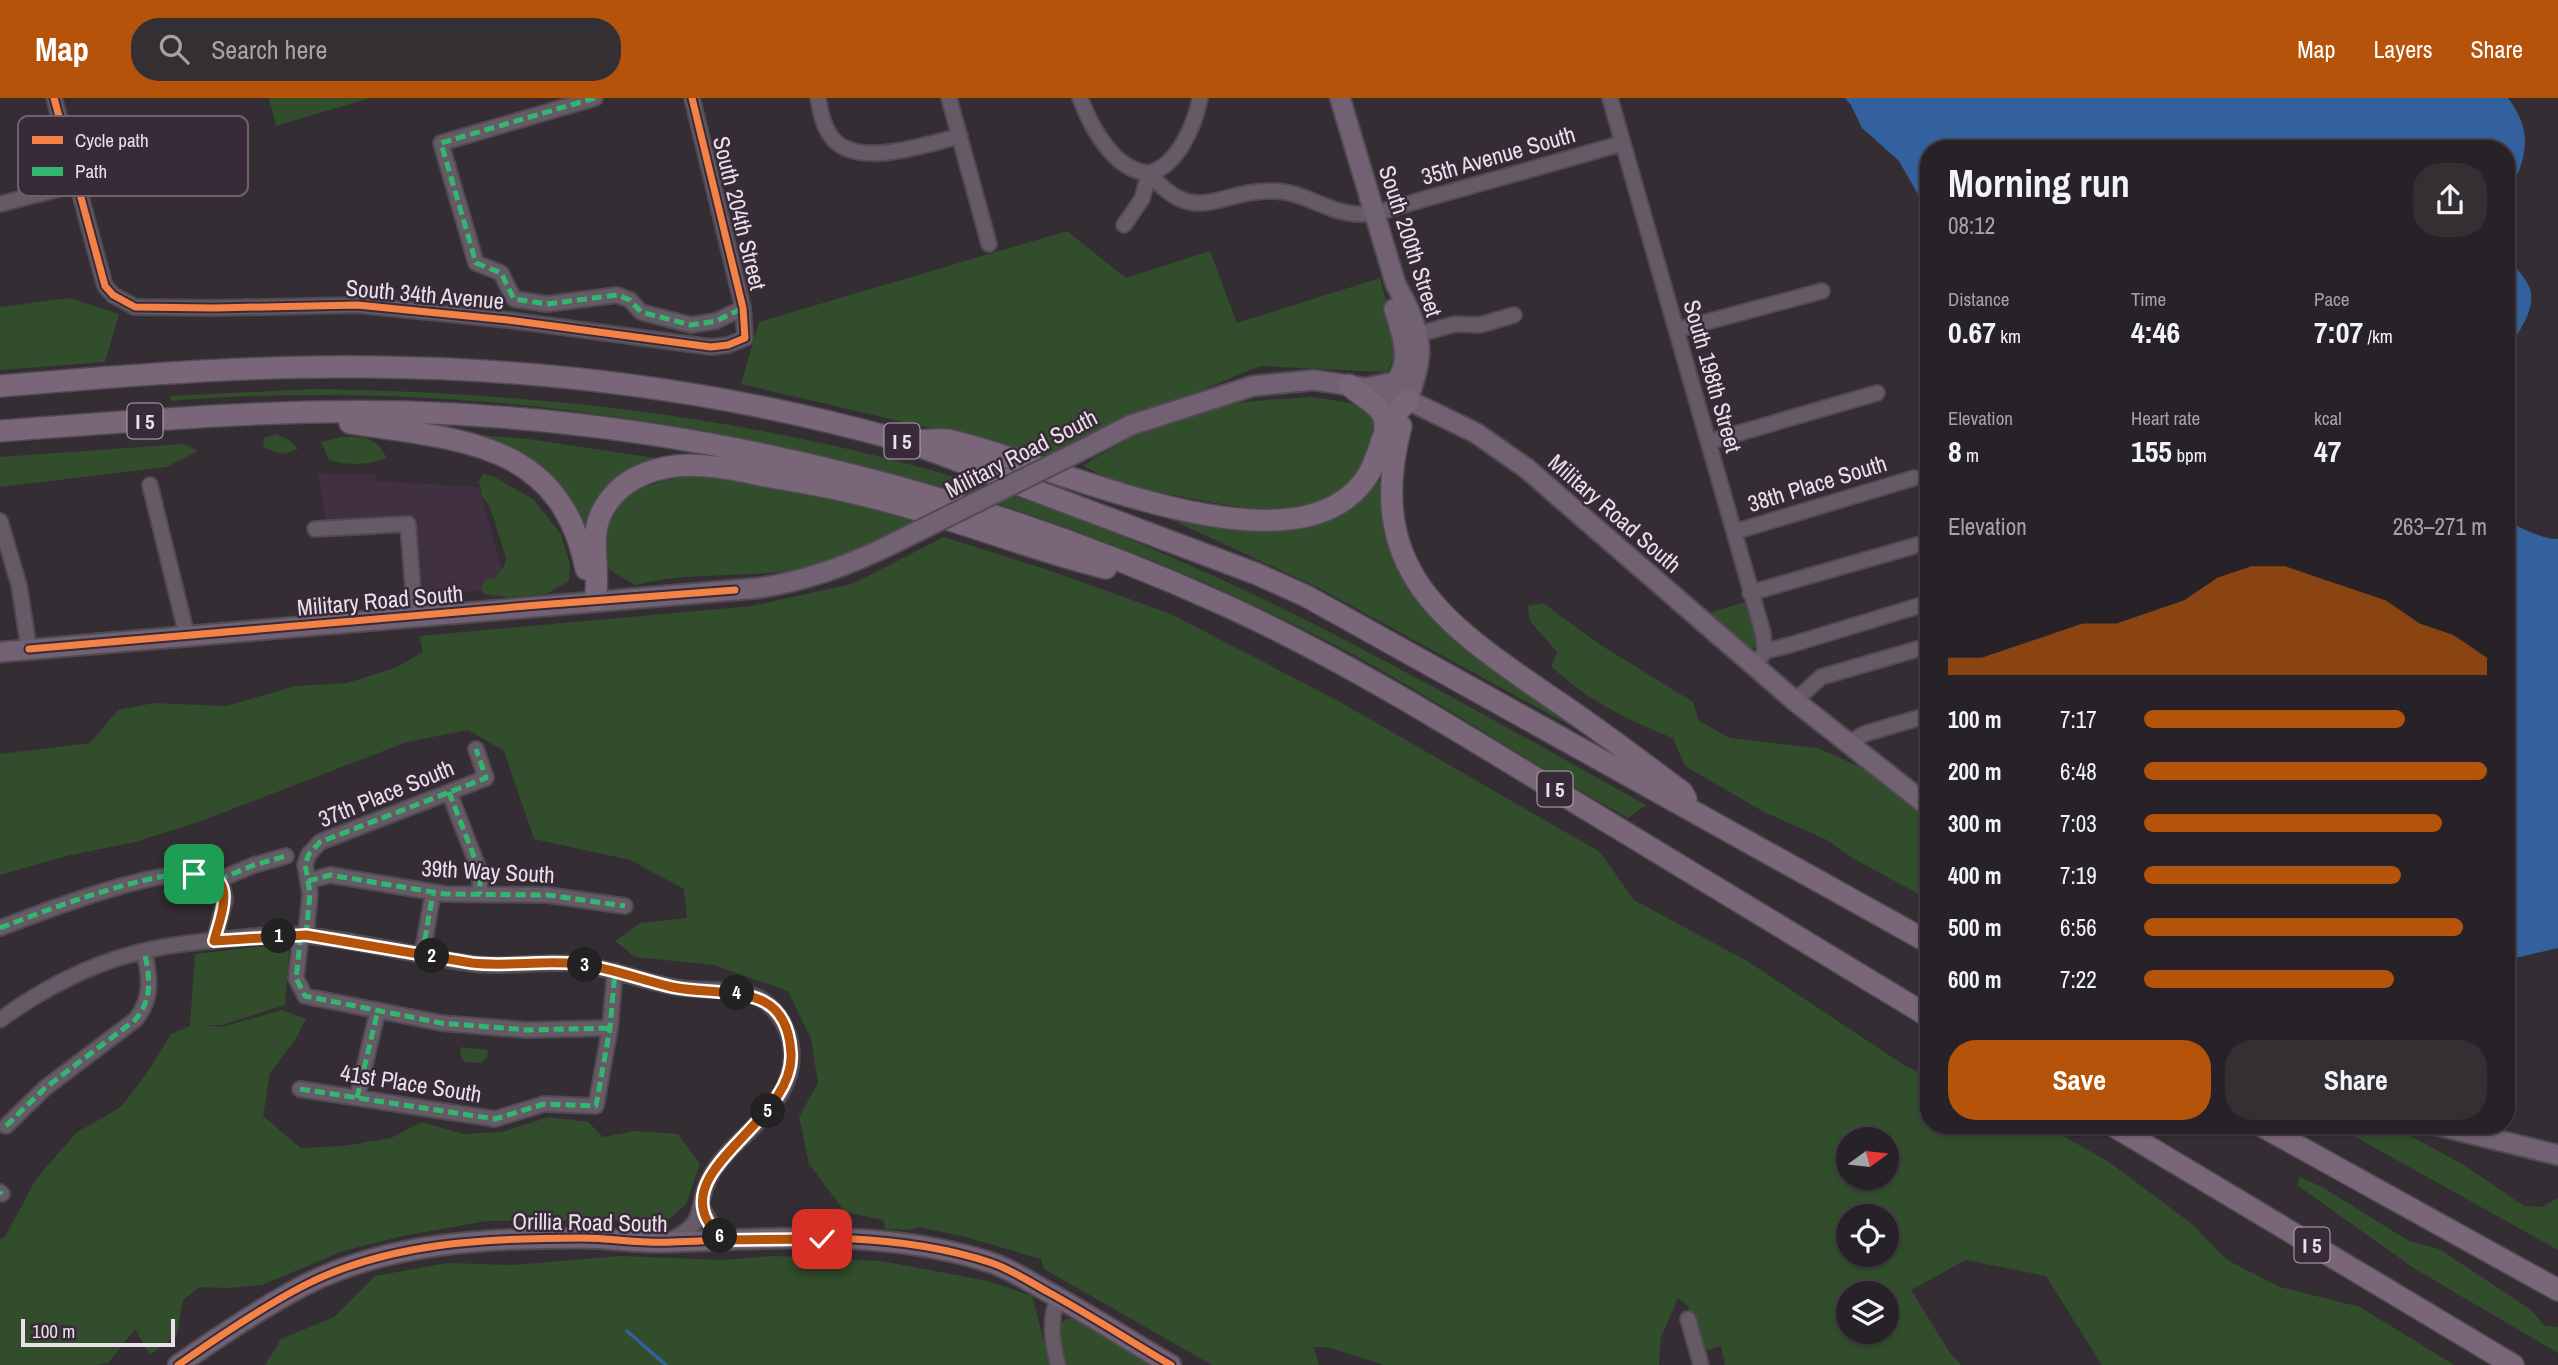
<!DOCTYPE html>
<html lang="en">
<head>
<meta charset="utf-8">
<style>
	body { margin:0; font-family:"Archivo Narrow",sans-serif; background:#332f33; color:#f1f3f6; height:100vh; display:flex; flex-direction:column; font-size:26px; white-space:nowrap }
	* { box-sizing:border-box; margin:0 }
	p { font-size:23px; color:#a4a4a7 }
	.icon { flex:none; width:38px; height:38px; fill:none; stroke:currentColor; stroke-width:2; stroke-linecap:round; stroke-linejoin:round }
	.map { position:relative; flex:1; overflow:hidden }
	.panel { position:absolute; left:1920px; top:42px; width:595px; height:994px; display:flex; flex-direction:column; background:#272227; border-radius:28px; box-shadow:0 2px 5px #0004,0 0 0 2px #433f44 }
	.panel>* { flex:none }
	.needle { width:46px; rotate:75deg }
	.fabs { position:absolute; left:1836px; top:1029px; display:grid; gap:14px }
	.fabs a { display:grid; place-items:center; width:63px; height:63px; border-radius:50%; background:#272227; box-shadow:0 2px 5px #0004,0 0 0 2px #433f44; font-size:35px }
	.scale { position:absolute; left:21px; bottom:18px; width:154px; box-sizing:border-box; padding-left:7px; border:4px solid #eae0e9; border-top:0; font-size:19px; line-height:24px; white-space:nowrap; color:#eae0e9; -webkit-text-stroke:5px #382a38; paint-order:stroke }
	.pin { position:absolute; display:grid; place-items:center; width:60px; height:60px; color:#fff; margin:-30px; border-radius:14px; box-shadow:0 4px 10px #0006 }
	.km { position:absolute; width:35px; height:35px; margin:-18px; border-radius:50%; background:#222; color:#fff; font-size:19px; line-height:35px; text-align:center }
	.round { display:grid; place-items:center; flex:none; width:74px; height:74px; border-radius:28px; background:#332f33 }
	.summary { display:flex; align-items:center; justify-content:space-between; height:119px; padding:0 28px }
	h1 { font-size:38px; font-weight:700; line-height:52px }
	.figures { display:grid; grid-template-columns:repeat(3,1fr); gap:10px; height:119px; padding:7px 28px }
	.figures div { display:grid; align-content:center }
	.figures b { font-size:30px; font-weight:700 }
	.figures small { font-size:19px; font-weight:400 }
	.figures p { font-size:19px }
	.chart { height:196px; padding:14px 28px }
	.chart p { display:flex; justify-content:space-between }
	.chart svg { width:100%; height:126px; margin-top:7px; fill:#b45309; opacity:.7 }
	.action { display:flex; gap:14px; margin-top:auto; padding:14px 28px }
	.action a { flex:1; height:80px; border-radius:28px; background:#b45309; color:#fff; font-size:28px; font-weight:700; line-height:80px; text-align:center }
	.action a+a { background:#332f33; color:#f1f3f6 }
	ul { padding:0 28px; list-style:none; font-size:23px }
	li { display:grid; grid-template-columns:112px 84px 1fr; align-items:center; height:52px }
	li i { height:18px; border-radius:9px; background:#b45309 }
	header { display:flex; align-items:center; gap:42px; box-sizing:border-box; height:98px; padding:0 35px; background:#b45309; color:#fff }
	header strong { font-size:33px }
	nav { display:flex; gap:38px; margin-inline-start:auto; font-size:24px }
	.search { width:490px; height:63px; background:#332f33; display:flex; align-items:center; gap:18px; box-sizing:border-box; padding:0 24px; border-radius:28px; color:#a4a4a7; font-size:26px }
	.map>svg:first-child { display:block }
	.built { fill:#413041 }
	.green { fill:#314d2c; fill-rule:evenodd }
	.water { fill:#32619e }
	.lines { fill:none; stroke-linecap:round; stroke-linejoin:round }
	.stream { stroke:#32619e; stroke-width:3.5 }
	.minor-casing { stroke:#504b50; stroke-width:18 }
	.major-casing { stroke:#504b50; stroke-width:23 }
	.highway-casing { stroke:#504b50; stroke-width:24 }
	.minor { stroke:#675a67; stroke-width:14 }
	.major { stroke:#716172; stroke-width:19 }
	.highway { stroke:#796679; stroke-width:21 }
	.major-bridge-casing { stroke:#504b50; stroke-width:23; stroke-linecap:butt }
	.major-bridge { stroke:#716172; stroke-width:19 }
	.quiet { stroke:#33b770; stroke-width:5; stroke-dasharray:10 5; stroke-linecap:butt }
	.cycleway-casing { stroke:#382a38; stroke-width:11 }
	.cycleway { stroke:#f48246; stroke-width:7 }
	.route-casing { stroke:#fff; stroke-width:14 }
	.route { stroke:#b45309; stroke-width:9 }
	.labels { text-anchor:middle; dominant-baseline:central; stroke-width:5; stroke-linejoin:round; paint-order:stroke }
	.shield { fill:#382a38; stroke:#b5a9b4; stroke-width:2 }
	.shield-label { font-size:21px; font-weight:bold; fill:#eae0e9 }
	.street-label { font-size:23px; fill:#eae0e9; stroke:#382a38 }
	.key { fill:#382a38; stroke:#6d616d; stroke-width:2 }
	.key-label { font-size:19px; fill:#eae0e9 }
</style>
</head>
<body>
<header>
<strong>Map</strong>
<div class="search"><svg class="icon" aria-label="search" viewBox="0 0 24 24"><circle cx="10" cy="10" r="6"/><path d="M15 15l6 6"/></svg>Search here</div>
<nav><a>Map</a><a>Layers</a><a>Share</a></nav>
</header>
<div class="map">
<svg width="2558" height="1267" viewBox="0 0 2558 1267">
	<rect width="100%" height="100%" fill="#342e34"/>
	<path class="built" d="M318 373 323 376H376V383L479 389 507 491 424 496 416 422 397 419 390 422 326 427Z"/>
	<path class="green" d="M269 0H370L276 28Z
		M1067 133 1126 180 1210 153 1237 225 1380 180 1398 250 1387 274 1260 268 1045 357 741 286 759 224Z
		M70 200 119 216 105 264 0 272V209Z
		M315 291C549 295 765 320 989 389L973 398C713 321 443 281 171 303V298Z
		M1311 299 1351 305 1373 315 1378 329C1369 352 1362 377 1341 392 1295 424 1229 408 1180 398 1159 394 1137 391 1117 384 1106 380 1094 373 1083 368 1121 343 1165 321 1210 310 1242 302 1277 302 1311 299Z
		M277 336 289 342 298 351 283 356 264 350 263 340Z
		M477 337 528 341 676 363 644 369 584 445 509 352Z
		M342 339C367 339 374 338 387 360 367 367 350 368 329 362L321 344Z
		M184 346 198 353 166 369 0 389V359Z
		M483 376 492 378 533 401 561 436 570 466 569 483 546 496 507 499 483 496 481 490 486 481 494 480 504 468 506 460 490 409 482 398 479 384Z
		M686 378C765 384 842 402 919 422 879 445 826 470 779 474 732 479 682 475 635 487 628 482 613 476 608 469 602 460 602 448 604 438 615 394 646 386 686 378Z
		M1380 383 1384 425 1398 473 1433 521 1602 645 1317 489 1124 400 1294 428 1334 418 1374 384Z
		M1014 398C1237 473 1441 593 1646 707L1628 720C1527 664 1433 598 1331 545 1224 489 1112 444 998 406Z
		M944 439 1048 472 1171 516 1340 604 1600 754 1634 802 1747 863 1907 969 1928 977V1027H2044L2109 1064 2192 1126 2227 1162 2280 1189 2360 1209 2454 1267H2102L2046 1178 1966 1162 1911 1192 1950 1255 1961 1267H1725L1721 1248 1701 1254 1688 1208 1678 1200 1661 1239 1659 1267H1384L1327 1249H1314L1319 1267H1212L1044 1171 1041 1161 962 1138 918 1129 908 1132 886 1131 883 1122 845 1114 809 1066 799 1019 818 985 811 941 788 893 714 867 635 859 615 843 640 825 687 820 684 791 630 762 534 741 504 653 468 632 407 644 201 723 135 744 66 758 0 777V656L90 645 118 612 154 605 227 608 295 588 347 585 395 570 423 554 419 538 752 508 852 486ZM1848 1041H1886V1080H1848ZM1848 1118H1886V1157H1848ZM1848 1195H1886V1234H1848Z
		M1748 503 1758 545 1757 550H1748L1709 515Z
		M1543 505 1599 546 1693 604 1699 623 1730 640 1817 650 1872 674 1928 721V801L1856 762 1827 742 1764 714 1685 668 1673 640C1629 623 1585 601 1551 568L1557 554 1530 523 1528 508Z
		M281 846 289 853 285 907 222 927H207L222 929 282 912 306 921 297 939 270 975 263 1018 301 1050 343 1048 391 1040 422 1024 463 1036 502 1034 549 1019 588 1024 603 1039 635 1033 678 1036 700 1066 686 1106 668 1122 487 1123 407 1137 343 1153 262 1187 229 1190 199 1189 183 1202 177 1237 150 1257 135 1231 108 1265 96 1267H0V1141L5 1139 36 1081 76 1035 121 1009 149 972 171 936 190 928 195 856Z
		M461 949 488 952 487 960 481 965 465 964 460 958Z
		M2334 1027H2386L2403 1034 2462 1066 2524 1108 2541 1109 2558 1100V1152Z
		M2300 1079 2322 1089 2409 1143 2439 1151 2530 1211 2545 1228 2558 1229V1255L2415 1171 2297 1087Z
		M620 1158 723 1162 774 1158 881 1163 988 1183 1032 1198 1050 1267H265L281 1241 334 1219 375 1178 447 1165 514 1167Z
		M1066 1221H1073L1151 1267H1064L1058 1249 1059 1227Z"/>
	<path class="water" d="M1845 0H2508C2536 37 2525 64 2506 100V51H1928V114L1899 63 1862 30 1851 7Z
		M2506 156C2512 166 2520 173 2526 183 2542 206 2518 234 2506 254Z
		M2506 421C2522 431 2539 440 2558 441V850L2506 862Z"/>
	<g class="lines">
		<path class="stream" d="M627 1233 666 1267"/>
		<g class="minor-casing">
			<path id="minor" d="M54 0 105 188 113 197 135 209 214 210 357 207 508 222 711 249 728 247 745 240 743 210 692 0
				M595 0 441 45 476 165 501 175 514 201 547 206 617 197 630 202 641 214 691 227 716 223 743 210
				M818 0C820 12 823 27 830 37 853 73 926 46 960 38
				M949 0 989 146
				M1080 0C1091 29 1114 73 1149 75L1142 101 1124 127
				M1200 0C1195 26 1178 68 1149 75 1196 131 1218 91 1275 93 1304 94 1327 114 1356 116 1379 117 1406 106 1428 100 1493 82 1558 64 1623 45
				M1610 0 1763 535 1765 553 1756 567
				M0 106 78 86
				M1676 232 1822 193
				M1416 237 1455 226 1480 227 1514 217
				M1708 344 1877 295
				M150 387 187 538
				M0 423 19 487 29 551
				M315 431 408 426 415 519
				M1734 434 1914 380
				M1750 495 1928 444
				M1765 553 1790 547 1928 505
				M1795 603 1821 579 1928 548
				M1849 645 1864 636 1928 617
				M449 694 480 774V796
				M218 782 254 767 286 758
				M308 783 330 777 445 796 548 797 625 808
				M0 830C37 816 187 756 218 782 223 787 224 795 225 802L214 843
				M301 837 296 880 305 898 441 925 527 932 610 930
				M306 837 310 795 305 766 309 756 320 744 486 680 476 651
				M422 857 433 795
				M0 922C39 893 88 867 136 855 165 847 197 844 227 841 254 838 282 835 309 838 365 843 419 859 475 866 510 870 544 862 578 866 611 870 642 883 674 889 700 894 742 888 764 903 775 911 782 921 787 933 805 980 769 1015 738 1044 726 1055 715 1068 708 1083 695 1114 707 1125 669 1143
				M300 991 495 1021 544 1006 596 1008 610 930 615 873
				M357 1000 378 912
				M6 1028 45 990 135 922C153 901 150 879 144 853
				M0 1094 2 1096
				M702 1109 713 1131 724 1142
				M1058 1199C1049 1223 1052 1243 1058 1267
				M1688 1221 1701 1267"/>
		</g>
		<g class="major-casing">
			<path id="major" d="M1340 0 1396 187C1407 206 1422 236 1419 259 1418 274 1412 288 1408 302
				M1370 289 1395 284C1413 263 1401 234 1394 211
				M1088 349 1131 327 1253 288 1314 282 1366 290 1408 302 1476 335 1526 370 1795 603 1928 708
				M0 554 759 490C805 483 847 468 888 448
				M2436 1027 2558 1057
				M178 1267C218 1239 259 1211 303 1188 388 1144 488 1140 582 1140 612 1140 642 1146 672 1144 778 1140 889 1131 992 1165 1012 1172 1030 1184 1048 1194 1090 1217 1130 1243 1171 1267"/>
		</g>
		<g class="highway-casing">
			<path id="highway" d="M1349 287C1367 304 1388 307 1385 335
				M0 288C124 278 250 267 375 269 552 271 728 294 899 342 940 354 980 372 1020 387 1099 417 1178 446 1257 476L1306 498 1928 844
				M350 325C457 342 560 341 586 471
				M1401 328C1363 474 1446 527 1552 600 1597 630 1639 662 1682 694L1686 701
				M0 333C134 323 270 311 405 314 688 322 972 392 1229 509 1342 561 1449 627 1555 692 1679 767 1804 843 1928 918
				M915 343C927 343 941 340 952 343 1049 365 1260 467 1347 400 1379 375 1374 353 1391 322 1395 315 1403 309 1408 302
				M595 502C602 464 583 434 611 400 627 380 652 371 676 368 708 365 740 373 771 379 810 385 849 393 886 403 960 422 1031 452 1106 470
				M2112 1027 2513 1267
				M2260 1027 2558 1192"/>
		</g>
		<use href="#minor" class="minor"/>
		<use href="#major" class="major"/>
		<use href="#highway" class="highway"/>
		<g class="major-bridge-casing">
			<path id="major-bridge" d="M888 448 1088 349"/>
		</g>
		<use href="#major-bridge" class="major-bridge"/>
		<path class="quiet" d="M595 0 441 45 476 165 501 175 514 201 547 206 617 197 630 202 641 214 691 227 716 223 743 210
			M449 694 480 774V796
			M218 782 254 767 286 758
			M308 783 330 777 445 796 548 797 625 808
			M0 830C37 816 187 756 218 782 223 787 224 795 225 802L214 843
			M301 837 296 880 305 898 441 925 527 932 610 930
			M306 837 310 795 305 766 309 756 320 744 486 680 476 651
			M422 857 433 795
			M300 991 495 1021 544 1006 596 1008 610 930 615 873
			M357 1000 378 912
			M6 1028 45 990 135 922C153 901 150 879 144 853
			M0 1094 2 1096"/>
		<g class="cycleway-casing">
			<path id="cycleway" d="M54 0 105 188 113 197 135 209 214 210 357 207 508 222 711 249 728 247 745 240 743 210 692 0
				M29 551 538 507 735 492
				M178 1267C218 1239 259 1211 303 1188 388 1144 488 1140 582 1140 612 1140 642 1146 672 1144 778 1140 889 1131 992 1165 1012 1172 1030 1184 1048 1194 1090 1217 1130 1243 1171 1267"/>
		</g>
		<use href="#cycleway" class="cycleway"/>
	</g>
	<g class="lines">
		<g class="route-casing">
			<path id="route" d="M194 776C240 774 221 816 214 843L306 837 472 865C508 869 543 862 579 866 611 870 641 882 672 889 722 900 787 880 791 955 795 1021 678 1066 707 1122 711 1131 718 1136 724 1142L822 1141"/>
		</g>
		<use href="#route" class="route"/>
	</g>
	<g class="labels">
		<g class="shield">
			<rect x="127.5" y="305.5" width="35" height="35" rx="5"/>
			<rect x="884.5" y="325.5" width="35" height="35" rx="5"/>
			<rect x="1537.5" y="673.5" width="35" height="35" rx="5"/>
			<rect x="2294.5" y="1129.5" width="35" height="35" rx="5"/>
		</g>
		<g class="shield-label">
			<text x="145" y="323">I 5</text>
			<text x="902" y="343">I 5</text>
			<text x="1555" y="691">I 5</text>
			<text x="2312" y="1147">I 5</text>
		</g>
		<g class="street-label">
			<text transform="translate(1498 57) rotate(-16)">35th Avenue South</text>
			<text transform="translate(740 115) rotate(76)">South 204th Street</text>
			<text transform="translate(1411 143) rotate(72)">South 200th Street</text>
			<text transform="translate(425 196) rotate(5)">South 34th Avenue</text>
			<text transform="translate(1713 278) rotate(74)">South 198th Street</text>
			<text transform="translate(1021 355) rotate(-27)">Military Road South</text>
			<text transform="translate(1817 385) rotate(-17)">38th Place South</text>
			<text transform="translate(1615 415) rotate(41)">Military Road South</text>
			<text transform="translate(380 502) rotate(-5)">Military Road South</text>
			<text transform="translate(386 695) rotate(-22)">37th Place South</text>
			<text transform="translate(488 773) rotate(3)">39th Way South</text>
			<text transform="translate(411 985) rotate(9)">41st Place South</text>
			<text transform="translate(590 1124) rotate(1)">Orillia Road South</text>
		</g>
	</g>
	<rect x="18" y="18" width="230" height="80" rx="10" class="key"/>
	<rect x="32" y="38" width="31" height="8" fill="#f48246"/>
	<rect x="32" y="69" width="31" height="9" fill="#33b770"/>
	<g class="key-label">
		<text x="75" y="49">Cycle path</text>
		<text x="75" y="80">Path</text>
	</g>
</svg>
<div class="fabs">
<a><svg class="needle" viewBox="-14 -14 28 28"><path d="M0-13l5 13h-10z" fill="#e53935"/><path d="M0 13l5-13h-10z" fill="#a4a4a7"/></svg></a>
<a><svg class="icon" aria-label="locate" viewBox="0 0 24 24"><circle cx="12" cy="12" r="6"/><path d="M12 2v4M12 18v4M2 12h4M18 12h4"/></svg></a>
<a><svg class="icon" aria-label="layers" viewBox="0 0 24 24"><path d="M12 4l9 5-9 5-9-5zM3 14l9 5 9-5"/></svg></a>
</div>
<div class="scale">100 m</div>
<div class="pin" style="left:194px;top:776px;background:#1e9e55"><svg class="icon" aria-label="arrive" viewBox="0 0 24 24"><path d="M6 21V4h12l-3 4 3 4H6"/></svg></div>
<div class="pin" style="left:822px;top:1141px;background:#d93025"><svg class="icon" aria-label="check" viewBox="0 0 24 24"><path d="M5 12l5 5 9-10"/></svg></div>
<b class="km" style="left:279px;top:838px">1</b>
<b class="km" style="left:432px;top:858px">2</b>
<b class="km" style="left:585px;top:867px">3</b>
<b class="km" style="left:737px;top:895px">4</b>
<b class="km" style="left:768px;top:1013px">5</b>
<b class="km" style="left:720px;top:1138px">6</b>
<section class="panel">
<div class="summary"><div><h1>Morning run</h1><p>08:12</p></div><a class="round"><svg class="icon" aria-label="share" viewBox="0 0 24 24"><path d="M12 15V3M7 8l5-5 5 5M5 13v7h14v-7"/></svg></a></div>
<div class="figures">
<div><p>Distance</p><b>0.67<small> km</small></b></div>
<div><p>Time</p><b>4:46</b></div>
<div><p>Pace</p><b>7:07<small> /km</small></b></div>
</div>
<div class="figures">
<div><p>Elevation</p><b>8<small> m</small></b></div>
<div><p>Heart rate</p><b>155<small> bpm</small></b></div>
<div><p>kcal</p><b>47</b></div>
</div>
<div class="chart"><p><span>Elevation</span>263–271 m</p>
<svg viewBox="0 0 160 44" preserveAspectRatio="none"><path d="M0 44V38L10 38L20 34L30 30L40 26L50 26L60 22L70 18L80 10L90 6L100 6L110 10L120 14L130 18L140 26L150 30L160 38V44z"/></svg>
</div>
<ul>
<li><b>100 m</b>7:17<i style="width:76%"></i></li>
<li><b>200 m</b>6:48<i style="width:100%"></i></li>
<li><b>300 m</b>7:03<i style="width:87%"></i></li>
<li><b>400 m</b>7:19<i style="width:75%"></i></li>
<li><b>500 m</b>6:56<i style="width:93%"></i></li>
<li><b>600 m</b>7:22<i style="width:73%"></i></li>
</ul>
<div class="action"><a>Save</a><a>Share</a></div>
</section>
</div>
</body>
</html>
